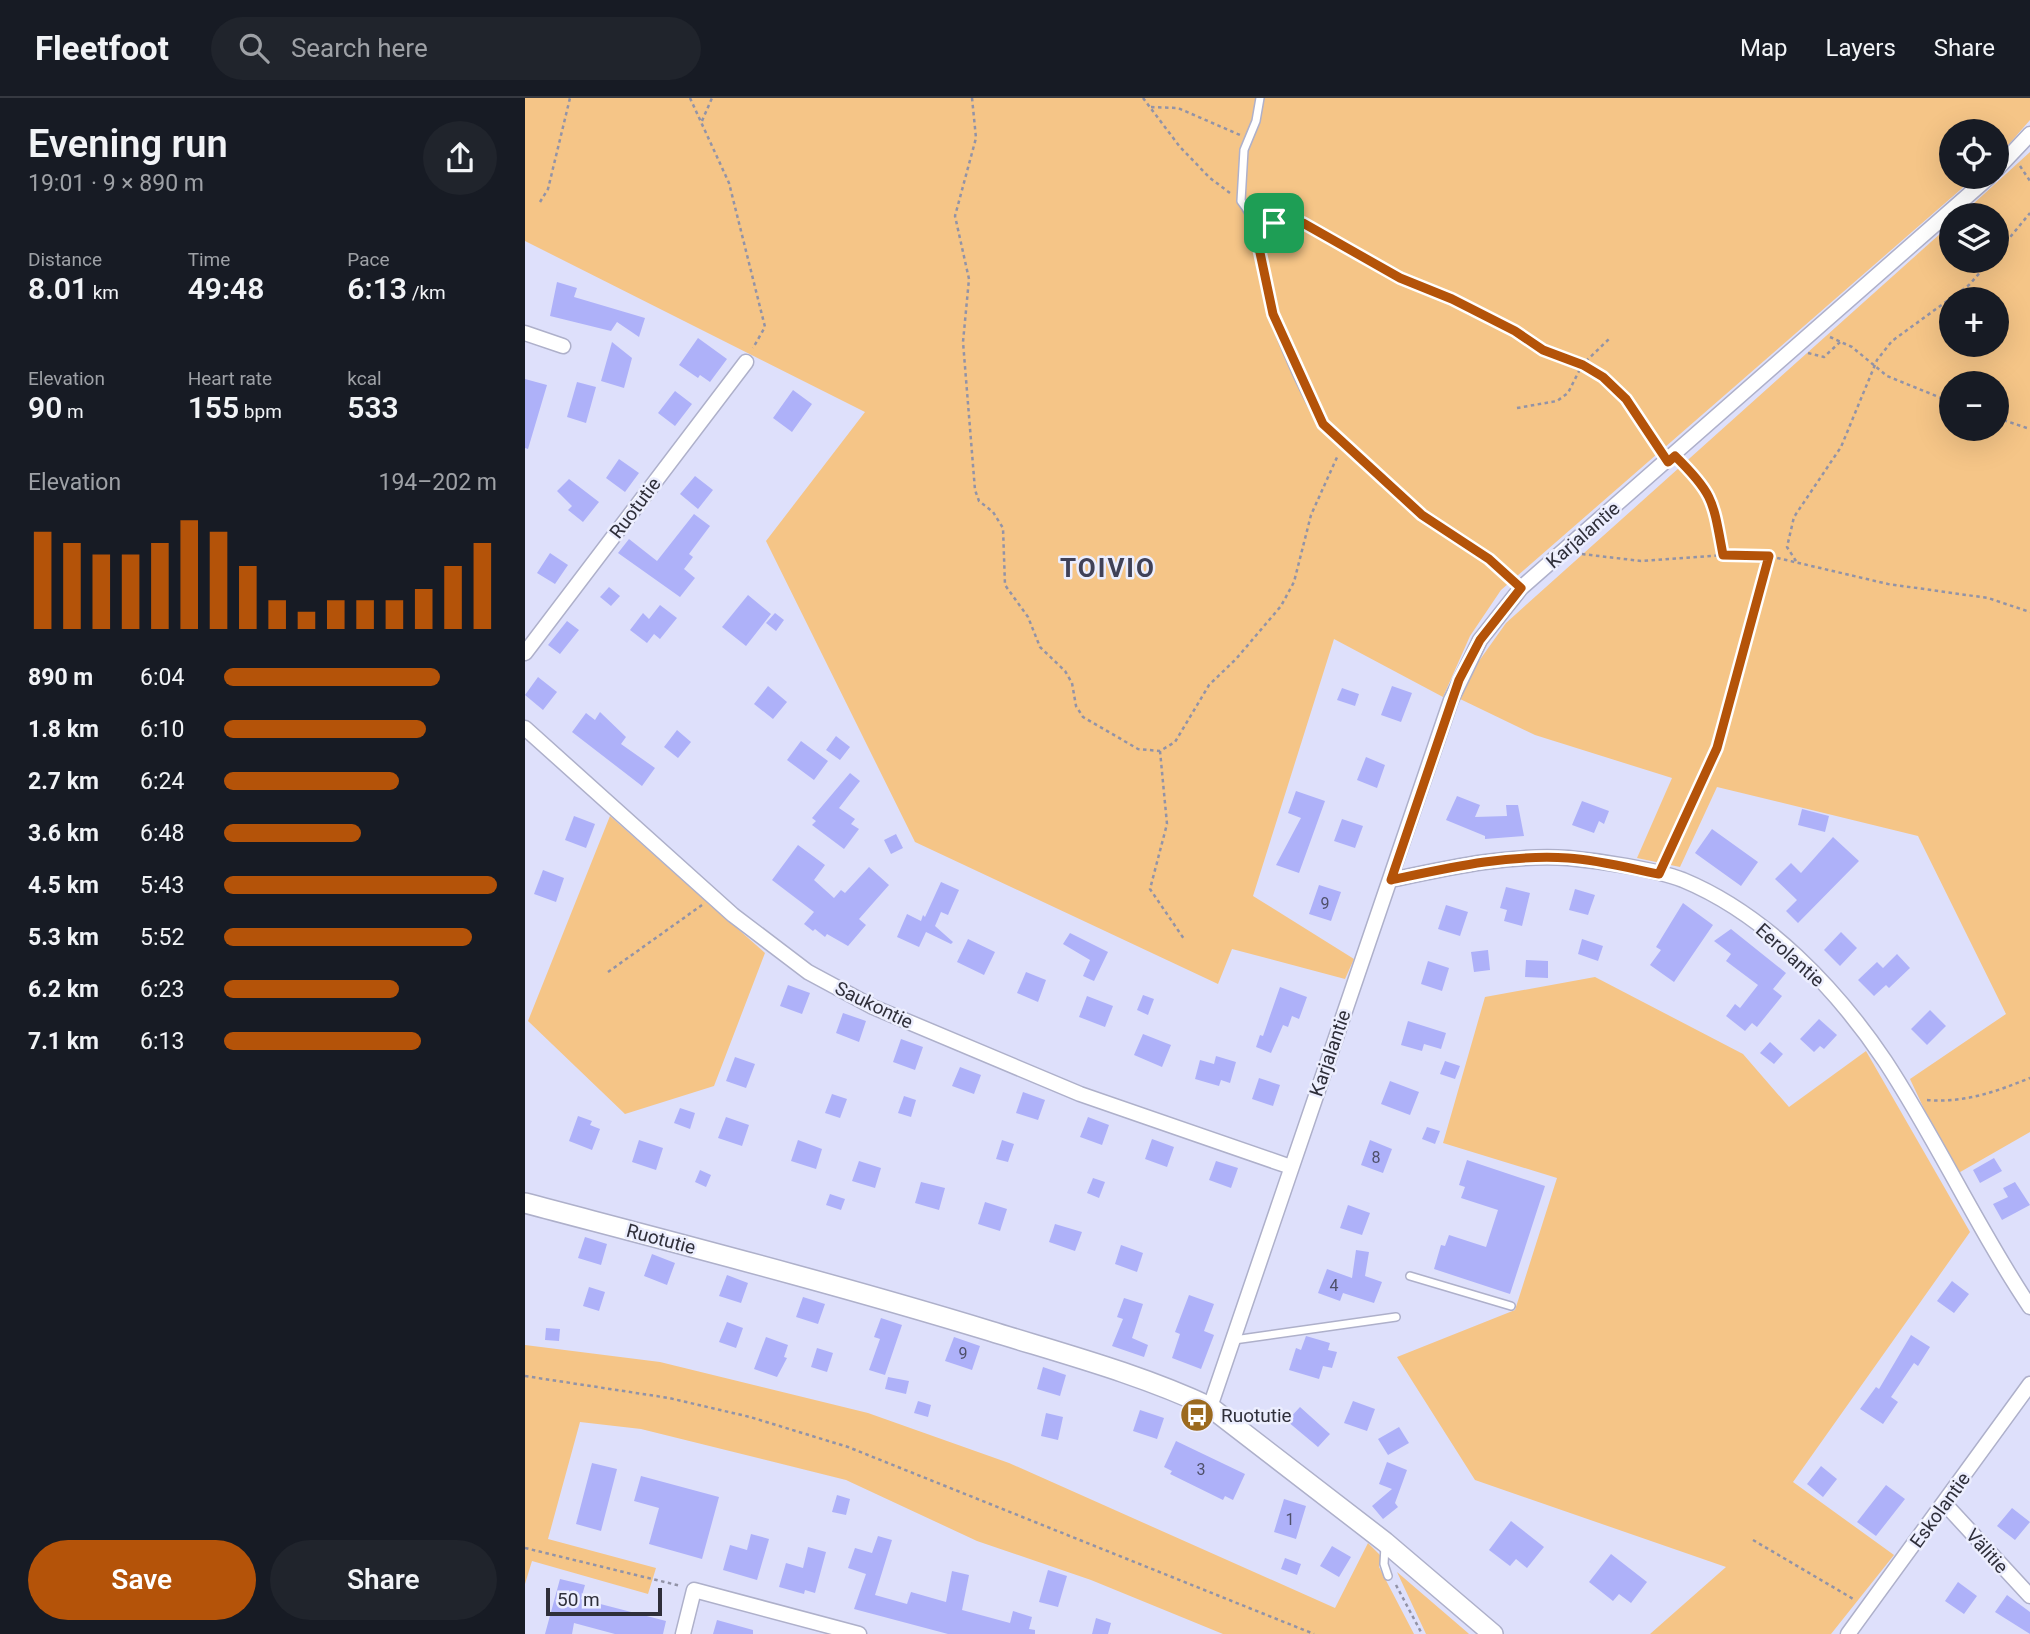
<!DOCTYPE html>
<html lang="en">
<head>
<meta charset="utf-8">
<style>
	body { margin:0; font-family:Roboto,sans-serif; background:#20242c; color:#f1f3f6; height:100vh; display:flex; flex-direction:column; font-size:26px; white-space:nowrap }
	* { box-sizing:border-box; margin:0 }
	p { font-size:23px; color:#9ea1a6 }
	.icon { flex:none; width:38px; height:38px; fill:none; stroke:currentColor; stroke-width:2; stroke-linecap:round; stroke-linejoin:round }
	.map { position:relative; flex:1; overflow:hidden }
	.side { display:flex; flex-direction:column; background:#171b24; width:525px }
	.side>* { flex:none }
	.fabs { position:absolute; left:1414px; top:21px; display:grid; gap:14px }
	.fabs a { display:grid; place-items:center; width:70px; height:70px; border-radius:50%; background:#171b24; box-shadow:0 7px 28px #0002; font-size:35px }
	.scale { position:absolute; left:21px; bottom:18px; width:116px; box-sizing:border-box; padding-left:7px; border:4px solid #2f2f3a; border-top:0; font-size:19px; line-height:24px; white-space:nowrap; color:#2f2f3a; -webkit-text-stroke:5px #eceefe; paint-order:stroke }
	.pin { position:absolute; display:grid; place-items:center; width:60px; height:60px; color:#fff; margin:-30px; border-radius:14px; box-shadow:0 4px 10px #0006 }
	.round { display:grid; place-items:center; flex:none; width:74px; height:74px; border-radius:37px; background:#20242c }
	.head { display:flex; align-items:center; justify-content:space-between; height:119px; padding:0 28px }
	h1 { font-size:38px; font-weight:600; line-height:52px }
	.figures { display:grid; grid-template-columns:repeat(3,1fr); gap:10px; height:119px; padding:7px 28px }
	.figures div { display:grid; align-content:center }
	.figures b { font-size:30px; font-weight:600 }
	.figures small { font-size:19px; font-weight:400 }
	.figures p { font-size:19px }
	.chart { height:196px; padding:14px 28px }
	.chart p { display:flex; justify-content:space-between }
	.chart svg { width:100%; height:126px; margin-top:7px; stroke:#b45309; stroke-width:6 }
	.button { display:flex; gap:14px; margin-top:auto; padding:14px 28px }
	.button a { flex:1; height:80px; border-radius:42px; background:#b45309; color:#fff; font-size:28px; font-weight:600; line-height:80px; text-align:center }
	.button a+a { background:#20242c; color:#f1f3f6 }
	ul { padding:0 28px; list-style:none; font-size:23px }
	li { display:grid; grid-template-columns:112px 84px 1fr; align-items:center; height:52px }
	li i { height:18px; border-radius:9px; background:#b45309 }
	header { display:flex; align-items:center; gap:42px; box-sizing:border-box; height:98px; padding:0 35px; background:#171b24; border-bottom:2px solid #363941 }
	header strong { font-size:33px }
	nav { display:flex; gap:38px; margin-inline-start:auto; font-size:24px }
	.search { width:490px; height:63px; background:#20242c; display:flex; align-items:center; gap:18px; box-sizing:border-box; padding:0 24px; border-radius:38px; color:#9ea1a6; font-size:26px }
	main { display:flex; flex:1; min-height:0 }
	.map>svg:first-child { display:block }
	.green { fill:#f5c587; fill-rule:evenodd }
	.building { fill:#aeb1f9 }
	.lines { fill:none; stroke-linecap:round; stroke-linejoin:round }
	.lane-casing { stroke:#aeb0ca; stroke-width:10 }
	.street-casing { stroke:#aeb0ca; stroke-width:17 }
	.secondary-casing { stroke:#aeb0ca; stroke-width:22 }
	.path { stroke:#9293a7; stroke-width:2.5; stroke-dasharray:3.5 3.5; stroke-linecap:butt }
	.lane { stroke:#fff; stroke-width:7 }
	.street { stroke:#fff; stroke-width:14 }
	.secondary { stroke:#fff; stroke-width:19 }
	.route-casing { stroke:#fff; stroke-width:14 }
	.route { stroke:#b45309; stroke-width:9 }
	.labels { text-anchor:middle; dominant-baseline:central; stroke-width:5; stroke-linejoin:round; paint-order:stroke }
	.number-label { font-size:16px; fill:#4f506a }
	.street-label { font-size:19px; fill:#2f2f3a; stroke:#eceefe }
	.poi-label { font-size:19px; fill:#2f2f3a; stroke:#eceefe; text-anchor:start }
	.district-label { font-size:26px; font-weight:bold; letter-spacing:2px; fill:#404157; stroke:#eceefe }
</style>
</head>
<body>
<header>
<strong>Fleetfoot</strong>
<div class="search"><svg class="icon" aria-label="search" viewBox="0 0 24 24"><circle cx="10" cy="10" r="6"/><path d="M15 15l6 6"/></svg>Search here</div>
<nav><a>Map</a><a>Layers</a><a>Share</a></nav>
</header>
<main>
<section class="side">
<div class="head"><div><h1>Evening run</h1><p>19:01 · 9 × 890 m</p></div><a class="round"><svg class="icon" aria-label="share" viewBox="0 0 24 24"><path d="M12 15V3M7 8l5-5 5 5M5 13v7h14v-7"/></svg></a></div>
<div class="figures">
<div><p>Distance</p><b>8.01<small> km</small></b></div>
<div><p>Time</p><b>49:48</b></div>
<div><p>Pace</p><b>6:13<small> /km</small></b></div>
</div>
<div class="figures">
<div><p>Elevation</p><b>90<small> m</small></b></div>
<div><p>Heart rate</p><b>155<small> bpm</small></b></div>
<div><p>kcal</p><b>533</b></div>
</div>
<div class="chart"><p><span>Elevation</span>194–202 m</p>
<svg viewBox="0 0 160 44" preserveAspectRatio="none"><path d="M5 44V10M15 44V14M25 44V18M35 44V18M45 44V14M55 44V6M65 44V10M75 44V22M85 44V34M95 44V38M105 44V34M115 44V34M125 44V34M135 44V30M145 44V22M155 44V14"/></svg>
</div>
<ul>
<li><b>890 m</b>6:04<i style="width:79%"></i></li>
<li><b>1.8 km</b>6:10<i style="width:74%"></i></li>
<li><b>2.7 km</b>6:24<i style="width:64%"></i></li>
<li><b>3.6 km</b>6:48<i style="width:50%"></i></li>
<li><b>4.5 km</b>5:43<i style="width:100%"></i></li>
<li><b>5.3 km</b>5:52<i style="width:91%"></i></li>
<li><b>6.2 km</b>6:23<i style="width:64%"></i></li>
<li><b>7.1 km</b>6:13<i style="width:72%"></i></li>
</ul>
<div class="button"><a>Save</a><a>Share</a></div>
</section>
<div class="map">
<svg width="1505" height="1536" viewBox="0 0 1505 1536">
	<rect width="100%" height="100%" fill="#dee0fb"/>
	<path class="green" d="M0 0H1505V22L1472 60V33H1426V79H1450L976 492 945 538 918 599 809 541 728 798 829 861 820 881 707 851 693 886 390 744 241 443 340 314 0 143Z
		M1505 54V1034L1430 1077 1385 981 1481 916 1393 738 1192 689 1155 769 1112 760 1147 680 1010 637 933 600 949 570 981 525 1426 126V163H1472V117H1436ZM1426 201H1472V247H1426ZM1426 285H1472V331H1426Z
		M85 718 240 855 189 988 100 1016 3 923Z
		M1070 879 1218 956 1264 1009 1341 953 1445 1134 1268 1384 1369 1457 1306 1536H1125L1201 1469 950 1382 872 1259 990 1212 1032 1080 918 1045 960 899Z
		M0 1247 135 1264 343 1315 484 1365 810 1510 843 1445 856 1458 854 1469 889 1536H698L566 1482 452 1443 321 1382 116 1331 55 1324 23 1441 131 1470 123 1496 7 1463 0 1486Z
		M872 1474 943 1535 944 1536H901Z"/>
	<path class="building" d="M32 184 52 190 49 199 120 220 114 239 92 224 86 233 25 218Z
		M173 240 202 261 185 284 175 277 173 280 154 267Z
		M87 244 107 260 99 290 76 283Z
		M0 281 22 287 3 351 0 350Z
		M52 284 71 289 61 325 42 319Z
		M268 292 287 306 267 334 248 320Z
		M150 293 167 306 150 328 133 315Z
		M94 361 114 375 100 394 81 380Z
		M170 378 188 392 173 411 155 396Z
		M44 381 74 404 58 424 43 412 47 408 32 393Z
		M169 416 185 428 164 456 168 459 159 471 170 480 155 499 93 455 104 441 132 463Z
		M25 455 43 467 30 486 12 475Z
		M84 489 95 498 86 508 75 499Z
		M223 497 246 516 221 548 197 529Z
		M135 507 152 520 135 541 129 536 122 545 105 532 118 515 124 521Z
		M250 515 259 522 251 533 241 525Z
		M42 523 54 532 35 556 23 547Z
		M13 579 32 594 18 612 0 597Z
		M243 588 262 604 248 621 229 606Z
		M867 588 887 595 876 624 856 617Z
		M817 590 834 596 830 608 812 602Z
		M75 614 101 639 96 646 130 670 117 688 47 634 61 615 70 622Z
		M152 632 166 644 153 660 139 649Z
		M311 638 325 649 315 662 301 652Z
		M276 643 303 663 289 682 262 662Z
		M841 659 860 667 852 690 832 682Z
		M325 675 335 683 314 710 330 721 326 726 334 731 319 751 287 727 291 723 287 720Z
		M771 693 800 703 774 775 751 767 776 720 763 715Z
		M932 698 955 707 950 719 982 718 981 707H993L999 738 960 741V738L921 722Z
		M1057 703 1084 713 1079 726 1074 723 1069 735 1047 727Z
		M1277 711 1304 718 1300 734 1273 727Z
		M49 718 70 726 61 750 40 742Z
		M817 721 838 728 830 750 809 743Z
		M1187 731 1233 764 1216 788 1170 755Z
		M371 736 378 750 366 756 359 742Z
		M1308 739 1334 763 1273 825 1261 813 1272 802 1250 781 1266 765 1276 775Z
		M273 747 300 767 289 782 309 800 316 792 320 795 344 769 364 787 334 821 341 827 323 848 302 836 300 839 290 831 288 833 279 826 289 814 247 782Z
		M18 772 39 780 31 804 9 796Z
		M416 784 434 792 423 817 416 814 410 828 428 844 426 846 401 834 394 849 372 839 382 816 396 823 398 817 400 819Z
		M794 787 816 794 806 823 784 816Z
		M981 789 1005 795 997 828 979 823 982 812 975 810Z
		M1050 791 1070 797 1063 817 1044 812Z
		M1158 805 1188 827 1149 884 1125 867 1136 852 1131 849Z
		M921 807 943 814 935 838 913 831Z
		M1206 831 1261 875 1248 891 1257 898 1232 929 1227 925 1220 933 1201 918 1210 906 1215 910 1233 887 1201 863 1206 856 1189 843Z
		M1316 834 1332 850 1315 868 1299 852Z
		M545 835 583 854 569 883 558 878 565 862 538 846Z
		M443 841 470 854 459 877 432 864Z
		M1057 841 1078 848 1073 863 1053 856Z
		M963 852 965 872 949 874 946 854Z
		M1372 856 1385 870 1364 890 1361 887 1349 898 1333 882 1352 864 1358 870Z
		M1001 862 1023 863V880L1000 879Z
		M903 863 924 870 917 893 896 886Z
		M501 874 521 882 513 904 492 895Z
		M263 887 285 895 277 916 255 908Z
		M755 889 782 899 774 921 767 918 763 929 758 927 746 955 731 949 735 937 738 938Z
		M618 897 629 901 623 917 612 912Z
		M562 898 588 908 580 929 554 919Z
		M1405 912 1421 928 1402 947 1386 931Z
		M318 915 341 923 334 944 311 935Z
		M1294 921 1312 937 1299 951 1295 948 1289 954 1275 941Z
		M883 923 921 935 916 951 899 946 897 953 876 947Z
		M618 936 646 947 637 969 609 957Z
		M376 941 398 949 390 972 368 964Z
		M1245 944 1258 956 1249 966 1235 955Z
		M691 958 711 964 705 985 696 982 694 988 670 981 675 962 689 966Z
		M210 959 230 966 221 990 201 983Z
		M920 963 935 968 930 981 915 976Z
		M435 969 456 977 449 996 427 988Z
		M734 980 755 987 748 1008 727 1001Z
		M865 983 894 994 885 1017 856 1006Z
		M498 994 520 1002 513 1022 491 1015Z
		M307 996 322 1001 315 1020 300 1015Z
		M379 998 391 1002 386 1019 373 1015Z
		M155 1010 170 1015 165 1031 149 1025Z
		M53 1018 67 1023 65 1027 75 1031 67 1052 44 1043Z
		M201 1019 224 1027 217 1048 193 1040Z
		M563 1019 584 1027 577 1047 555 1039Z
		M902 1029 915 1033 910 1046 897 1041Z
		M627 1041 649 1049 642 1069 620 1061Z
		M114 1042 138 1050 131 1072 107 1064Z
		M273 1042 297 1051 291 1071 266 1063Z
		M477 1042 489 1046 483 1064 471 1061Z
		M845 1042 867 1051 858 1075 836 1067Z
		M1469 1060 1477 1073 1455 1085 1448 1072Z
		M942 1062 1020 1088 985 1196 909 1171 916 1147 920 1148 924 1137 961 1149 973 1112 936 1100 940 1089 934 1087Z
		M334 1063 356 1070 350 1090 327 1083Z
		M691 1063 713 1070 706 1090 684 1082Z
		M175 1072 186 1077 181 1089 170 1084Z
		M568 1080 580 1084 574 1100 562 1095Z
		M396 1084 420 1090 414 1112 390 1105Z
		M1490 1084 1505 1107 1477 1122 1468 1106 1483 1099 1478 1090Z
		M305 1096 320 1101 316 1112 301 1107Z
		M460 1104 482 1111 475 1133 453 1126Z
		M823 1107 845 1115 837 1137 815 1130Z
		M530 1126 557 1134 550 1153 524 1144Z
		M60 1139 82 1146 76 1167 53 1160Z
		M596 1147 618 1155 612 1174 590 1166Z
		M831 1152 844 1154 840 1178 857 1184 849 1205 818 1195 815 1203 793 1195 802 1171 827 1180Z
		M127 1156 150 1165 142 1187 119 1178Z
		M202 1177 223 1185 216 1205 194 1198Z
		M1427 1183 1444 1196 1429 1215 1412 1203Z
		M64 1189 80 1194 74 1213 58 1208Z
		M664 1197 689 1206 679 1233 689 1237 676 1271 647 1260 655 1236 650 1234Z
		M278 1199 300 1206 293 1226 271 1219Z
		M599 1200 618 1206 607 1240 623 1247 619 1259 587 1248 598 1221 592 1219Z
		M356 1220 377 1227 360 1277 344 1272 355 1241 349 1239Z
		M202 1224 218 1230 211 1250 194 1244Z
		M21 1230 35 1231 34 1243 20 1242Z
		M1386 1237 1405 1249 1393 1268 1389 1265 1366 1299 1373 1304 1358 1326 1335 1311 1351 1289 1354 1291Z
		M781 1238 805 1245 803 1252 812 1254 807 1270 798 1268 794 1281 764 1272 771 1250 776 1252Z
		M241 1239 263 1247 259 1259 262 1260 252 1279 229 1271Z
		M429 1239 455 1248 447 1272 420 1263Z
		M292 1250 308 1255 302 1274 286 1269Z
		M518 1269 541 1277 535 1298 512 1291Z
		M363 1279 384 1283 381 1296 360 1291Z
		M393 1303 406 1307 403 1319 389 1315Z
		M828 1303 850 1311 842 1333 819 1325Z
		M775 1309 805 1336 793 1349 762 1323Z
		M615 1312 639 1320 632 1341 608 1333Z
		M521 1315 538 1319 533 1342 516 1338Z
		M874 1329 884 1345 863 1357 853 1341Z
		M651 1343 720 1376 708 1402 700 1398 698 1402 645 1376 647 1373 639 1369Z
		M862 1364 882 1372 870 1405 873 1409 858 1421 847 1408 867 1391 854 1386Z
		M67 1365 92 1371 76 1433 51 1426Z
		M1296 1368 1312 1381 1298 1399 1282 1386Z
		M116 1378 194 1399 177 1461 124 1446 134 1410 109 1403Z
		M1361 1387 1380 1401 1351 1438 1332 1424Z
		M312 1397 325 1401 321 1417 307 1414Z
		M759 1401 781 1408 771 1441 749 1434Z
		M1487 1410 1505 1424 1490 1442 1472 1428Z
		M986 1423 1019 1449 1002 1470 991 1461 985 1468 964 1452Z
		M226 1436 244 1441 232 1482 198 1472 205 1447 222 1452Z
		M353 1438 367 1442 350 1497 382 1506 386 1494 421 1504 427 1473 444 1477 437 1512 485 1525 488 1513 507 1519 504 1531 510 1532V1536H423L329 1511 341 1476 323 1470 330 1450 347 1455Z
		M807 1448 826 1459 814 1479 795 1468Z
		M283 1449 301 1454 290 1495 280 1492 279 1496 254 1489 261 1465 278 1470Z
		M1086 1456 1122 1484 1106 1505 1094 1496 1088 1503 1064 1484Z
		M760 1460 776 1466 772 1477 756 1471Z
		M523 1472 542 1478 533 1509 514 1504Z
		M35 1481 60 1487 56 1501 141 1523 138 1536H90L49 1525 47 1536H20Z
		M1433 1484 1452 1498 1439 1516 1420 1503Z
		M1482 1497 1505 1514V1536L1470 1514Z
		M571 1520 586 1525 583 1536H567Z
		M192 1522 228 1532V1536H188Z"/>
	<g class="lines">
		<g class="lane-casing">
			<path id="lane" d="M735 0 731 23 719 52 716 103C740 132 736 181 748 217 761 253 778 293 798 326L897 417 964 461 996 490
				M885 1178 986 1208
				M709 1242 871 1219
				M860 1448 859 1466 863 1478"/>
		</g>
		<g class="street-casing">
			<path id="street" d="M1472 71 1505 36
				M0 235 38 248
				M0 555 221 264
				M0 630 208 817 283 874 348 909 555 996 766 1069
				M866 782C923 770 984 756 1043 760 1075 763 1129 771 1158 782 1240 816 1311 890 1360 963 1412 1042 1452 1130 1505 1209
				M685 1309 926 602 955 542 996 490 1464 79
				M1420 1406 1505 1498
				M158 1536 169 1492 334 1536
				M1323 1536 1505 1286"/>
		</g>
		<g class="secondary-casing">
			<path id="secondary" d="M0 1105C155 1146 311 1186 465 1233 539 1256 615 1276 685 1309L860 1444 968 1536"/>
		</g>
		<path class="path" d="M165 0 204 85 240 229 228 250
			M447 0 451 40 430 118 444 181 438 244 450 392 454 403 468 414 478 430 480 487 503 519 515 549 540 573 547 585 551 608 558 619 613 651 635 653 650 644 684 587 711 561 756 508 769 484 786 417 813 357
			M618 0 655 49 685 80 705 95
			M626 9 653 10 715 37
			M177 23 187 0
			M1495 68 1505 83
			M15 104 23 91 45 0
			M740 122 749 125H778L875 180 927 201 961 221 990 233 1018 252 1057 267 1078 279 1101 301 1134 351
			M1472 155 1505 115
			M1305 239 1327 249 1362 278 1426 304
			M1283 255 1299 259 1315 244
			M992 310 1032 303 1043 295 1057 267 1084 241
			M1472 320 1505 331
			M1159 367C1190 398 1190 415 1198 457
			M1057 456 1116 463 1198 457 1244 458 1363 486 1463 500 1505 514
			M1271 463 1262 449 1269 419 1316 349 1352 262 1367 243 1444 187 1465 163
			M635 653 642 726 625 791 659 841
			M1141 761 1192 650 1244 458
			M83 874 177 807
			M1402 1002C1440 1005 1470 994 1505 980
			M0 1278 144 1300 225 1319 323 1349 789 1536
			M1228 1442 1330 1502
			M0 1450 156 1488
			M871 1487 897 1536"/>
		<use href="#lane" class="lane"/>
		<use href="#street" class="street"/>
		<use href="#secondary" class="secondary"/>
	</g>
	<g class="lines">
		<g class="route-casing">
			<path id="route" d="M727 117 749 125H778L875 180 927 201 990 233 1018 252 1058 267 1078 279 1101 301 1143 364 1150 358C1189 396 1188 403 1198 457L1244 458 1192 650 1134 776C1104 770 1073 762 1043 760 983 756 923 770 866 782L934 582 955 542 996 490 964 461 897 417 798 326 748 216Z"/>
		</g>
		<use href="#route" class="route"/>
	</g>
	<defs>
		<g id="bus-disc" transform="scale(1.75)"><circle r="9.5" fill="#9c6a1e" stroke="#eceefe"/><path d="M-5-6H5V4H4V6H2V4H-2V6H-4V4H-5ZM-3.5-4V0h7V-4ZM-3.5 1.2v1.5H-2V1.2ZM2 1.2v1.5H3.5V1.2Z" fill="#fff"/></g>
	</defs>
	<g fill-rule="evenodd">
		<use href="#bus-disc" x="672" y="1317"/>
	</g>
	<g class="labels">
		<g class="number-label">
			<text x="800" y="805">9</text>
			<text x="851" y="1059">8</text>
			<text x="809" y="1187">4</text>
			<text x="438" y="1255">9</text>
			<text x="676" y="1371">3</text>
			<text x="765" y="1421">1</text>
		</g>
		<g class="street-label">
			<text transform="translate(110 410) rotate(-53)">Ruotutie</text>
			<text transform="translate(1058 437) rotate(-41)">Karjalantie</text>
			<text transform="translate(1265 857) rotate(42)">Eerolantie</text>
			<text transform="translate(349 907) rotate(26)">Saukontie</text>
			<text transform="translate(805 955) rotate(-71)">Karjalantie</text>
			<text transform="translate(136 1141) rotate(15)">Ruotutie</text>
			<text transform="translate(1415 1412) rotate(-54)">Eskolantie</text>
			<text transform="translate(1462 1453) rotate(48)">Välitie</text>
		</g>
		<g class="poi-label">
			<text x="696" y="1317">Ruotutie</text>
		</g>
		<g class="district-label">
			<text x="583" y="470">TOIVIO</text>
		</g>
	</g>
</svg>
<div class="fabs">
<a><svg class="icon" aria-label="locate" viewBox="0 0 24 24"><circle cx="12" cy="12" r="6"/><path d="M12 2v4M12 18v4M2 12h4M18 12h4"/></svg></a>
<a><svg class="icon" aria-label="layers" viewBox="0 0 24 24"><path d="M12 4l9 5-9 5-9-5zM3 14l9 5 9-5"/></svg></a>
<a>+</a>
<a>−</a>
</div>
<div class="scale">50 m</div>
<div class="pin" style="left:749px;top:125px;background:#1e9e55"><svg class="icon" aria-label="arrive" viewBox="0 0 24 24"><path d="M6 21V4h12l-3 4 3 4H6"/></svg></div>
</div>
</main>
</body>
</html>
